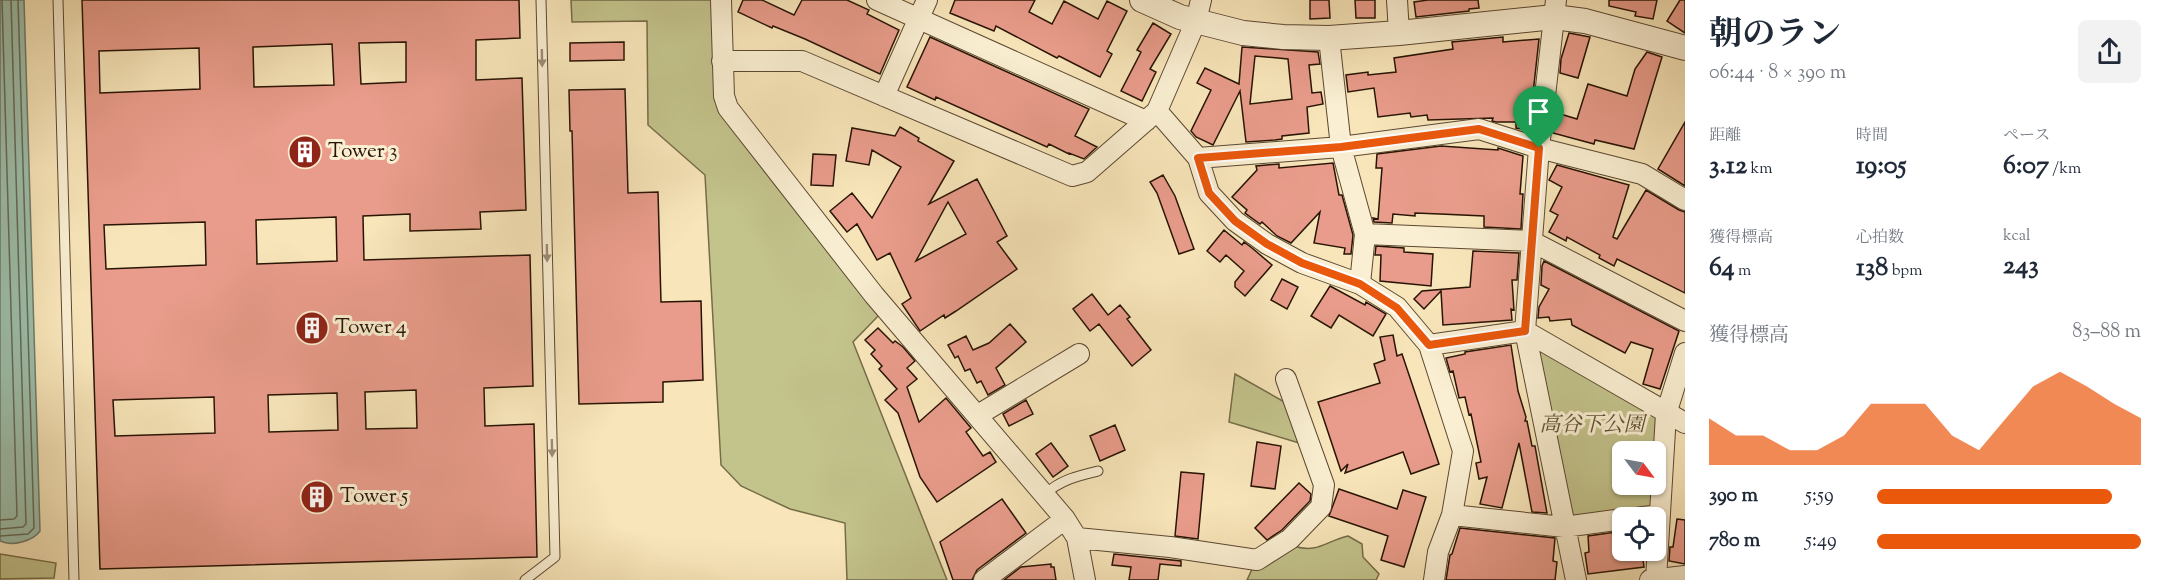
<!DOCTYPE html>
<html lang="ja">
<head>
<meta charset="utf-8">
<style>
	body { margin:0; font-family:"Sorts Mill Goudy","Noto Serif JP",serif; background:#f2f2f3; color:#1f2937; height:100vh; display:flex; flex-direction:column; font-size:22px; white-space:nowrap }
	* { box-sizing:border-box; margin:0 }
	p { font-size:20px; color:#747a83 }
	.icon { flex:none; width:33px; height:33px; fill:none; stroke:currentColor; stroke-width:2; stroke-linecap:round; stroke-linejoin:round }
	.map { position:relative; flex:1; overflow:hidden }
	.panel { display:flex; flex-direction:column; background:#fff; width:480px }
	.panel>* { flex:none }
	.needle { width:39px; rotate:122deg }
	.fabs { position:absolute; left:1612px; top:441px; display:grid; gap:12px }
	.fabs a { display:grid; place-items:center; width:54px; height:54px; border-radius:9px; background:#fff; box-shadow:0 2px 4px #0004; font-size:30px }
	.pin { position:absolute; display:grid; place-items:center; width:51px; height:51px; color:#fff; margin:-62px -26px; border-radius:50% 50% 50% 0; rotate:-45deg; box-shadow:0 0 6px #0007 }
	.pin .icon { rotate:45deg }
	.round { display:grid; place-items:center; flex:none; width:63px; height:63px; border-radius:9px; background:#f2f2f3 }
	.headline { display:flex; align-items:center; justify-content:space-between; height:102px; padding:0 24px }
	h1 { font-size:33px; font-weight:700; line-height:45px }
	.figures { display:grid; grid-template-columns:repeat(3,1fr); gap:9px; height:102px; padding:6px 24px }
	.figures div { display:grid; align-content:center }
	.figures b { font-size:26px; font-weight:700 }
	.figures small { font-size:16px; font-weight:400 }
	.figures p { font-size:16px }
	.chart { height:168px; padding:12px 24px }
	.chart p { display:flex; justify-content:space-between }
	.chart svg { width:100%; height:108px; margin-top:6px; fill:#ea580c; opacity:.7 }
	ul { padding:0 24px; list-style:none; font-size:20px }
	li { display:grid; grid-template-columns:96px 72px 1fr; align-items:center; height:45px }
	li i { height:15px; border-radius:8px; background:#ea580c }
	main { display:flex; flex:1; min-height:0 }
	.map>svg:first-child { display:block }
	.green { fill:#c3c38c; stroke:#766c48; stroke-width:1.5 }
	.water { fill:#9dc0ad; stroke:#6e7b69; stroke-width:1.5 }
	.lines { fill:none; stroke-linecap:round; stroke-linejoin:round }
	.shore { stroke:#626a58; stroke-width:1.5 }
	.building { fill:#e99c8b; stroke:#281404; stroke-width:1.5; fill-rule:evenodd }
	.service-casing { stroke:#5c4832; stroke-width:11 }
	.minor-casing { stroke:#5c4832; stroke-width:22 }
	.tertiary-casing { stroke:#5c4832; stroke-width:26 }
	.service { stroke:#faefd2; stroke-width:9 }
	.minor { stroke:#faefd2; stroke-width:20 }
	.tertiary { stroke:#faefd2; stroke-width:24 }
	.oneway { fill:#9c8c75 }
	.route-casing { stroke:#fff; stroke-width:12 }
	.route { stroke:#ea580c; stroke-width:8 }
	.labels { text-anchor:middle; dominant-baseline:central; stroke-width:6; stroke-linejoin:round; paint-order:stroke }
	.poi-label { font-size:21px; fill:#281404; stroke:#faefd2; text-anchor:start }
	.park-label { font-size:21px; font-style:italic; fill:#5e5134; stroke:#faefd2 }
</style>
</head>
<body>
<main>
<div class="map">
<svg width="1685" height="580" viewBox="0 0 1685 580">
	<rect width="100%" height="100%" fill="#f8e6ba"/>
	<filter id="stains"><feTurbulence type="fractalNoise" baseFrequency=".00333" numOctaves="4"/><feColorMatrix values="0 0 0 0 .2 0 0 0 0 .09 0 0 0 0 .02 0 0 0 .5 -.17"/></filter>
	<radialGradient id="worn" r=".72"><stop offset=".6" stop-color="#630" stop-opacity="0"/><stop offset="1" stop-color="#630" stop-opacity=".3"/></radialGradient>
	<path class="green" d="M571 0H714L720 111 881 313 853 342 947 580H847L845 523 790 509 741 486 721 465 705 175 648 125 647 21 572 22Z
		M1536 346 1657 418 1656 451 1623 452V484L1654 485 1653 509 1568 519Z
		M1235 374 1288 404 1306 445 1229 422Z
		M1348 536 1362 544 1363 557 1379 574 1376 580H1247L1254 565 1294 546C1317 554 1326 541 1348 536Z
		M0 554 56 563 54 578 0 579Z"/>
	<path class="water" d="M0 0H24L40 531C33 541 12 547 0 541Z"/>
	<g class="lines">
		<path class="shore" d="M0 520 14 519 17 516 2 0
			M0 529 23 527 26 524 11 0
			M0 536 28 534 34 528 18 0"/>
	</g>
	<path class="building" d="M82 0H519L520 38 476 40V80L522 78 526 210 480 212 481 229 410 231V214L363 216 364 260 530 255 533 386 484 388 485 426 534 424 537 557 100 569ZM406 42V82L361 84 359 43ZM332 44 334 85 254 87 253 47ZM199 48 200 89 100 93 99 51ZM336 217 337 261 257 264 256 220ZM205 222 206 265 106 269 104 225ZM416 390 417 428 366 429 365 392ZM337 393 338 430 269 432 268 395ZM214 397 215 433 115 436 113 400Z
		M743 0H762L794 15 802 0H847L869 10 867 14 899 30 880 74 805 39 773 26 772 28 738 12Z
		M955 0H1035L1029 12 1052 24 1064 1 1098 19 1107 1 1127 11 1107 51 1112 54 1100 77 1059 56 1057 58 996 26 994 31 950 13Z
		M1310 0H1329L1330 18 1310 19Z
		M1355 0H1375V18H1356Z
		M1428 0H1478L1479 8 1469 9V11L1416 17 1414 2Z
		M1609 0H1657L1653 19 1635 16 1636 12 1609 6Z
		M1680 0H1685V33L1667 21Z
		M1153 23 1171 34 1150 69 1156 72 1142 101 1121 91 1141 52 1137 50Z
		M1569 33 1590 37 1578 78 1560 73 1561 59Z
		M930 37 1089 109 1075 136 1097 147 1084 159 1069 153V154L1049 144 1047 147 936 97 935 100 907 87Z
		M1503 37V42L1539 39 1529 130 1516 128V122H1496L1492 121 1493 118 1428 120 1427 115 1411 117 1410 113 1378 117 1374 88 1348 92 1346 75 1368 72V75L1396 72 1394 58 1453 49 1452 42Z
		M624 42V60L570 61V43Z
		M1242 47 1318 52 1320 64 1309 65 1312 93 1321 92 1323 104 1307 107 1309 133 1282 136V139L1275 140 1246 142 1240 91 1213 145 1196 137 1191 131 1211 90 1197 83 1205 68 1239 84ZM1255 56 1288 59 1292 99 1250 104Z
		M1647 52 1662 57 1634 149 1595 140 1594 144 1553 133 1557 113 1577 119 1588 84 1627 96 1635 69Z
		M625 89 628 193 658 192 661 302 701 301 703 380 663 382V402L579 404 572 131H570L569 90Z
		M1685 122V186L1658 169Z
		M900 127 919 138 918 141 954 161 929 204 977 179 1007 236 997 242 1017 269 956 311 945 318 944 315 920 331 902 304 911 298 890 253 877 260 857 224 847 232 830 211 852 193 872 218 901 167 872 150 869 165 846 161 852 128 895 136ZM948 202 966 234 916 261Z
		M1441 146 1498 150V148L1523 156 1520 194H1523L1521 229 1484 227V216L1440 214 1415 213V216L1393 214 1392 223 1374 222 1373 218 1378 219 1382 168H1376L1377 154Z
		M813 154 836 155 833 186 811 185Z
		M1333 163 1339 195H1342L1353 235 1351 254H1344L1345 248 1314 243 1320 212 1291 243 1277 236 1262 222 1260 224 1245 213 1247 210 1232 197 1257 170 1256 166 1279 164V168Z
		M1557 165 1629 185 1613 237 1617 239 1646 190 1679 210 1685 212V293L1617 259 1614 266 1599 258 1600 255 1567 237 1566 241 1549 232 1558 215 1550 211 1562 187 1549 180Z
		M1163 175 1175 196 1194 249 1179 254 1157 193 1150 182Z
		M1224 230 1242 245 1244 242 1252 248 1272 265 1245 296 1235 287V282L1244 271 1226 255 1220 262 1207 251Z
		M1376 246 1404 248V252L1433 254 1431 286 1380 281 1381 255H1375Z
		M1473 251 1519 253 1517 280H1512L1514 310 1511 309 1512 320 1443 325 1441 291 1424 309 1414 299 1422 291 1470 287Z
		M1544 261 1679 331 1660 389 1643 384 1653 349 1631 342 1625 353 1572 325 1571 319 1550 321 1549 317 1538 318 1539 307 1549 289 1541 285 1542 266Z
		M1282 279 1298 287 1287 309 1271 300Z
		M1330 286 1365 305 1366 302 1386 314 1373 336 1339 315 1331 328 1311 316Z
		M1092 294 1108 315 1120 305 1130 317 1127 319 1151 350 1132 366 1099 324 1090 331 1073 309Z
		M1010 324 1026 342 996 368 1005 385 988 395 981 381 977 383 970 369 965 371 958 356 955 358 948 345 966 336 973 350 989 343Z
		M878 328 893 343 895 341 903 347 915 361 907 368 917 379 907 387 919 422 946 398 971 428 966 432 983 456 990 452 996 462 937 502 920 477 898 413 885 400 897 389 879 369 882 366 871 354 875 350 865 340Z
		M1393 335 1397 356 1402 354 1439 464 1411 474 1403 452 1345 473 1348 464 1341 471 1318 402 1380 383 1374 364 1385 360 1380 337Z
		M1511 345 1518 391 1526 417 1525 421H1527L1532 446H1535L1547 513 1532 512 1519 443 1502 508 1480 504 1487 477 1479 479 1476 463 1481 462 1471 414 1469 415 1465 397 1459 398 1453 371 1450 372 1446 358 1465 354V352Z
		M1026 400 1033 414 1009 426 1003 414Z
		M1115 425 1125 450 1100 461 1090 436Z
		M1257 442 1281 446 1275 489 1251 486Z
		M1051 443 1068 466 1053 477 1036 454Z
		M1181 472 1204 474 1198 539 1175 536Z
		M1299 483 1311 494 1310 501 1282 530 1267 540 1255 528Z
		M1339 489 1397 509 1403 490 1426 497 1404 567 1381 560 1388 536 1329 516Z
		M1002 499 1026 533 977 570 972 580H953L940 542Z
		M1677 519 1685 520V564L1669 561 1670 547H1673Z
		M1460 528 1555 538 1553 561 1557 562 1555 580H1446L1450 555 1452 554Z
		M1623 531V555L1642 553 1644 567 1588 574 1585 553 1589 552 1588 536Z
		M1114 554 1181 561V566L1160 564 1158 580H1129L1131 567 1112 565Z
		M1051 564V567H1054L1056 580H1004L1021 567Z"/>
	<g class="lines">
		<g class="service-casing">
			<path id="service" d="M58 0 74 580
				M1044 495C1060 480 1077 476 1098 471
				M525 580 555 557 541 0"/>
		</g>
		<g class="minor-casing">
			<path id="minor" d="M721 0 724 96 728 108 874 295 1065 519 1077 538 1085 580
				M877 0 1146 121
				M1397 0 1399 33
				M1556 0 1539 148 1525 331 1576 580
				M1329 38 1341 147 1479 129 1539 148 1642 174 1685 200
				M722 61H802L1072 176 1087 172 1157 111 1198 158 1209 193 1235 221 1267 244 1302 263 1360 284 1397 307 1429 345 1463 451 1452 515 1438 552 1434 580
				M884 96 927 0
				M1157 111 1196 21 1201 0
				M1198 158 1341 147 1365 234 1360 284
				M1365 234 1531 241 1685 321
				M1429 345 1525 331 1685 423
				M978 415 1079 354
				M1452 515 1564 527 1623 519
				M1636 518 1659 515
				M1077 538 1170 547 1257 560 1290 539 1321 507 1324 485 1286 379
				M1656 579 1666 414 1685 353
				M984 580 1065 519
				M1650 580 1685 576"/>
		</g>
		<g class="tertiary-casing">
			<path id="tertiary" d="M1142 0 1180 17 1243 33 1283 37 1329 38 1399 33 1554 17 1585 21 1685 48"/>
		</g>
		<use href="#service" class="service"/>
		<use href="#minor" class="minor"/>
		<use href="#tertiary" class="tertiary"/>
	</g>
	<defs><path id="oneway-solid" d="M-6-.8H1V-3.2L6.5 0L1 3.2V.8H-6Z" transform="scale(1.5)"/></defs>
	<g class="oneway">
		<use href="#oneway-solid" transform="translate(542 58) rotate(89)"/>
		<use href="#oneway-solid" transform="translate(547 253) rotate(89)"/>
		<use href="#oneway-solid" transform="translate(552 448) rotate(89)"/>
	</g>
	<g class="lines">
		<g class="route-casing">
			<path id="route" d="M1479 129 1539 148 1525 331 1429 345 1397 308 1360 284 1302 263 1267 244 1235 221 1209 193 1198 158 1341 147Z"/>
		</g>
		<use href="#route" class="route"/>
	</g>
	<defs>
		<g id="building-disc" transform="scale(1.725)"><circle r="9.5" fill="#8f2418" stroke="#faefd2"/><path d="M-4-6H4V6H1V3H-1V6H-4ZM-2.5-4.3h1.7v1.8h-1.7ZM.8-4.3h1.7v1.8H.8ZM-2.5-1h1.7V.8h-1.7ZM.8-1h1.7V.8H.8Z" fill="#fff"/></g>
	</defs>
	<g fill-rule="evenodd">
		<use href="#building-disc" x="305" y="152"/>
		<use href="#building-disc" x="312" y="328"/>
		<use href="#building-disc" x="317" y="497"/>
	</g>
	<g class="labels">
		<g class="poi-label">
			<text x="328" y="152">Tower 3</text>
			<text x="335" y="328">Tower 4</text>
			<text x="340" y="497">Tower 5</text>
		</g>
		<g class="park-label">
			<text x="1592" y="426">高谷下公園</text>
		</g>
	</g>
	<rect width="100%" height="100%" filter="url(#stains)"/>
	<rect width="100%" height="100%" fill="url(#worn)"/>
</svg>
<div class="fabs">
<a><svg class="needle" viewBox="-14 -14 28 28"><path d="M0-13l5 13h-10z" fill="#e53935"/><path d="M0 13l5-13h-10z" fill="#747a83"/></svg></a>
<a><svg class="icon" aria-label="locate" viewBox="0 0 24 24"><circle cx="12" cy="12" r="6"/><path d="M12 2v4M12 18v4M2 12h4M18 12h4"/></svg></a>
</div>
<div class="pin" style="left:1539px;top:148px;background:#1e9e55"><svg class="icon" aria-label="arrive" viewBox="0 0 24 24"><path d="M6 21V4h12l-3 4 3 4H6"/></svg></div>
</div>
<section class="panel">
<div class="headline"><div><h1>朝のラン</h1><p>06:44 · 8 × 390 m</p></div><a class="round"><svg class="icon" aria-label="share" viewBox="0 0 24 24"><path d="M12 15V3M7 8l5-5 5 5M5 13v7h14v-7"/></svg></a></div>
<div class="figures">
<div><p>距離</p><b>3.12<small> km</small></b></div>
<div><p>時間</p><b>19:05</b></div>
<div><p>ペース</p><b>6:07<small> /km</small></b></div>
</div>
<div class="figures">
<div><p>獲得標高</p><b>64<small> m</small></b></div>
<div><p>心拍数</p><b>138<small> bpm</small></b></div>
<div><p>kcal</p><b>243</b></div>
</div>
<div class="chart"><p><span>獲得標高</span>83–88 m</p>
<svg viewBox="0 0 160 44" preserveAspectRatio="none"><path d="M0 44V25L10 32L20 32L30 38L40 38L50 32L60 19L70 19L80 19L90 32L100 38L110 25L120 12L130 6L140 12L150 19L160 25V44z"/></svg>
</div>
<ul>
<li><b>390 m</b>5:59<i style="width:89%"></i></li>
<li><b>780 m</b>5:49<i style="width:100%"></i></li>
</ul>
</section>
</main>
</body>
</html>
